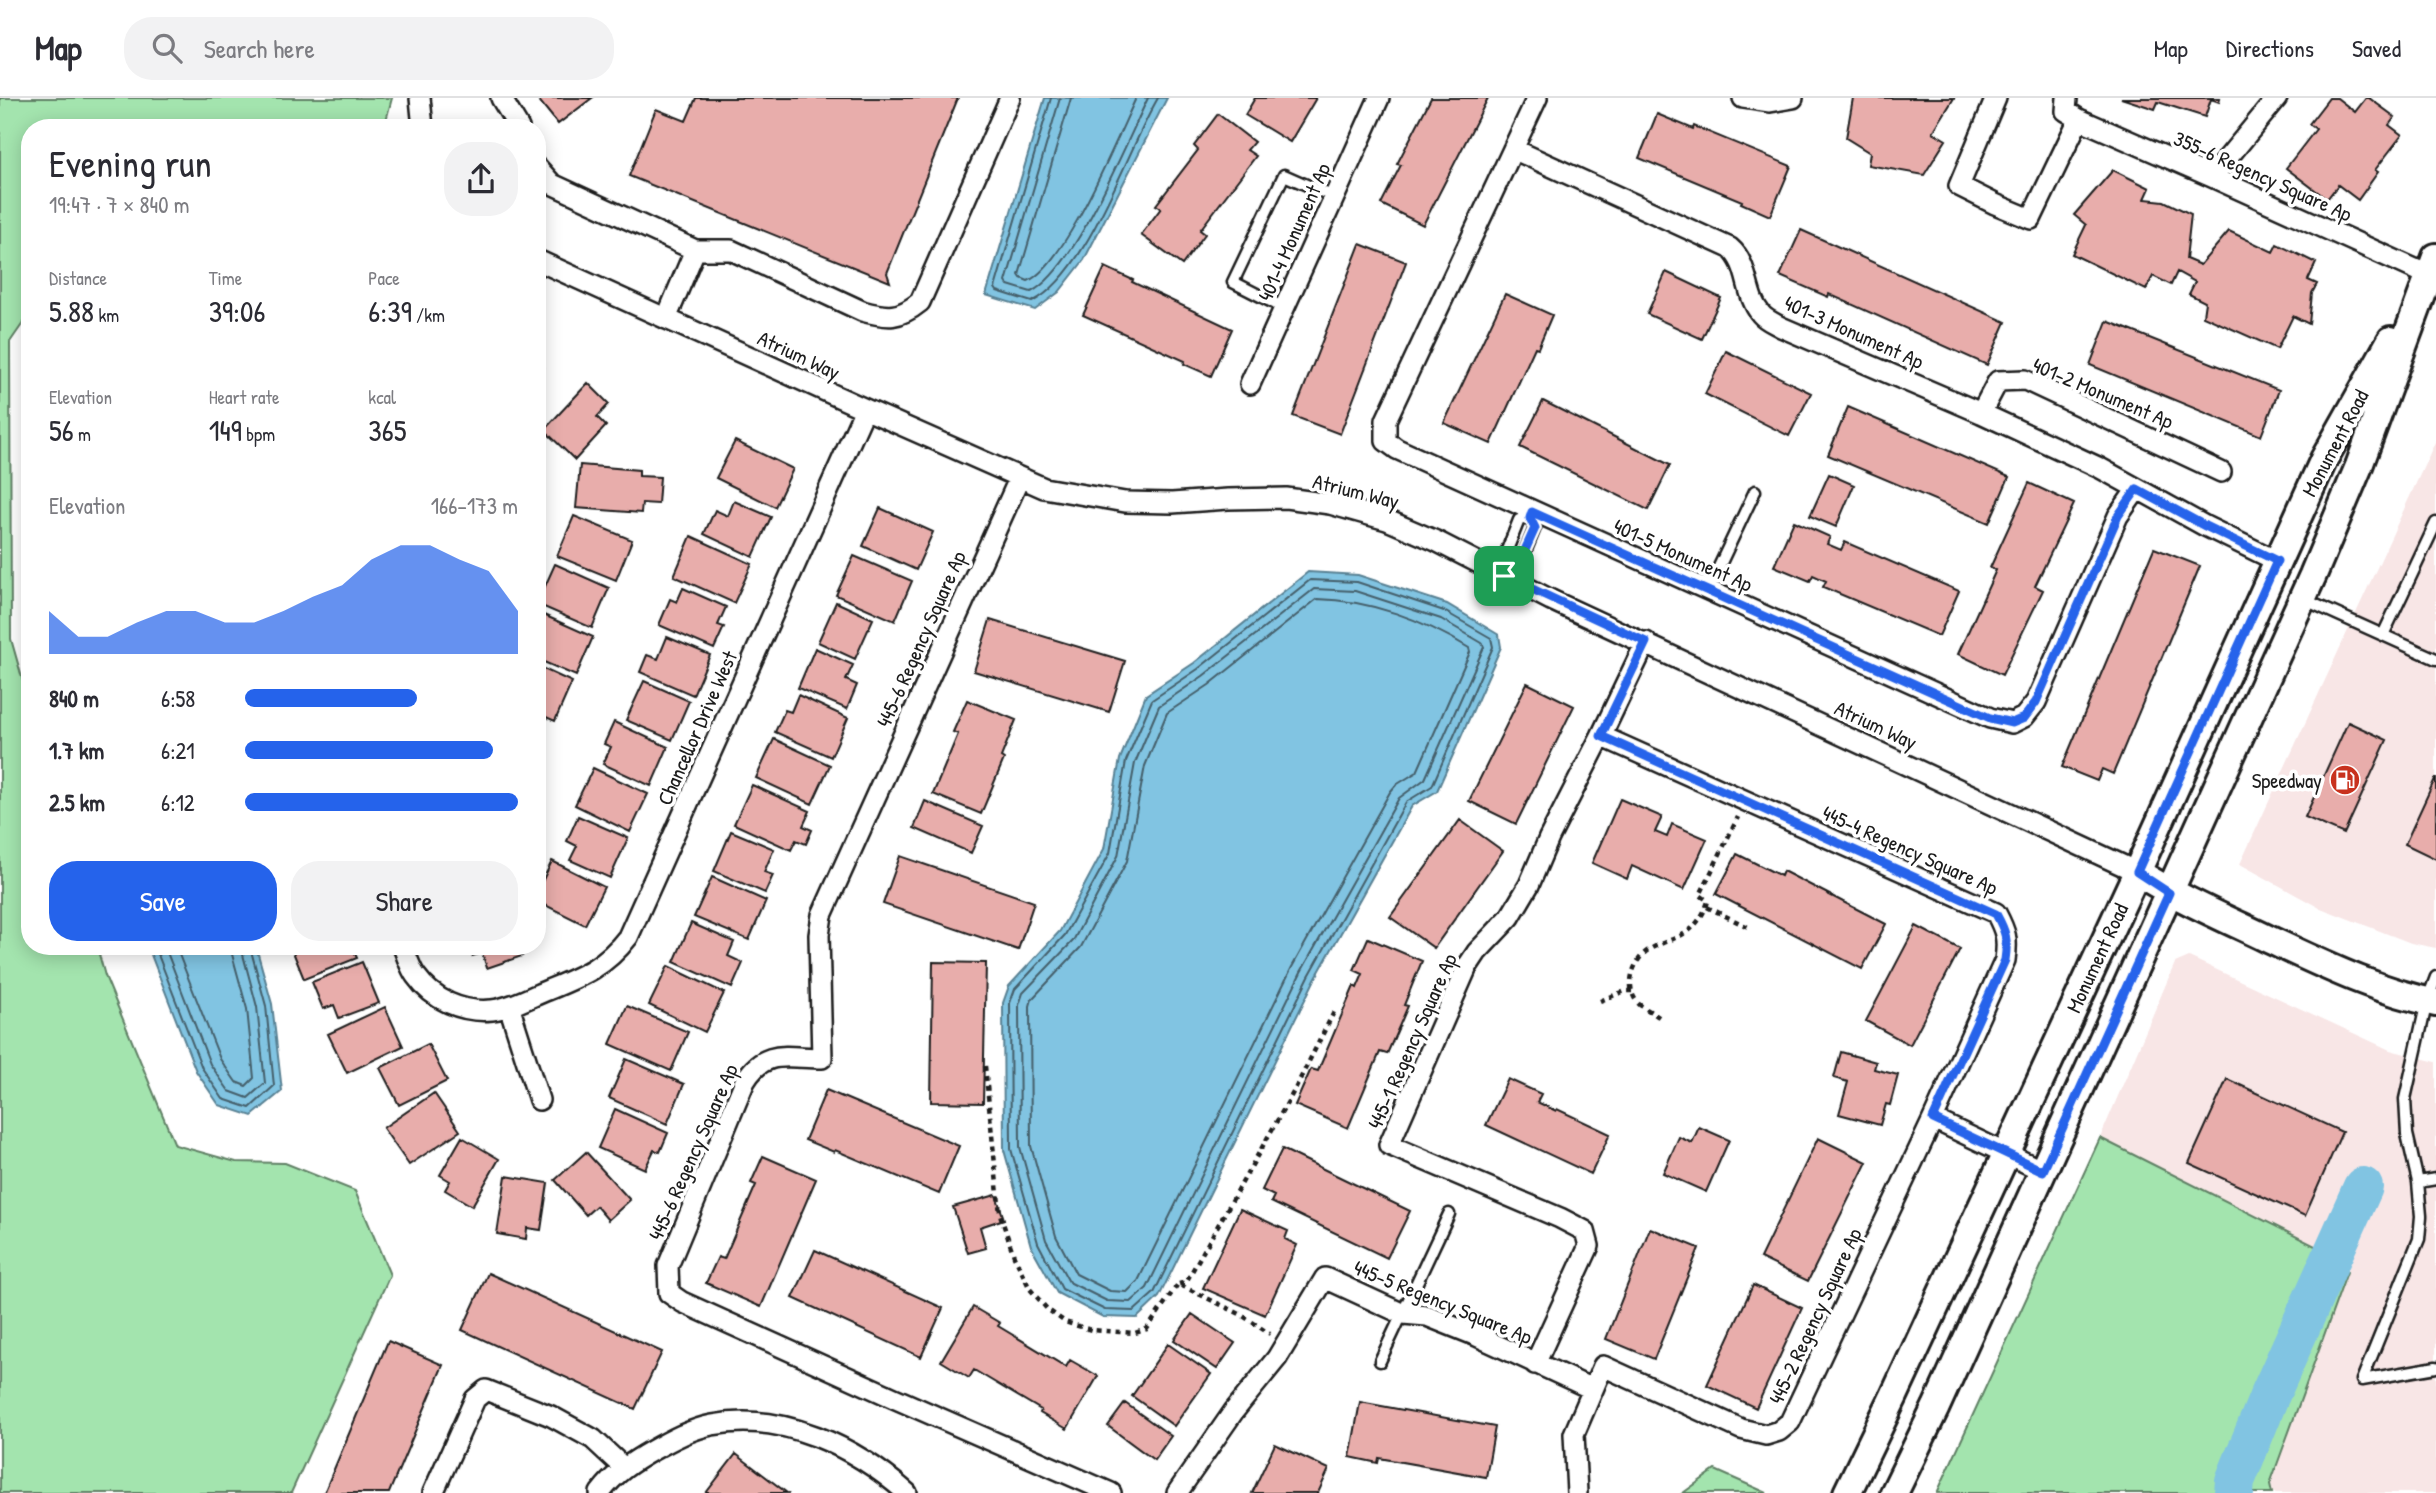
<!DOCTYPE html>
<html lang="en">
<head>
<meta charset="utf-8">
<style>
	body { margin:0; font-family:"Patrick Hand",sans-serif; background:#f2f2f3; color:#2b2b33; height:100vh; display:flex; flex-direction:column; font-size:26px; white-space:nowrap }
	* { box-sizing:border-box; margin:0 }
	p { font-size:23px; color:#7c7c81 }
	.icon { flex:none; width:38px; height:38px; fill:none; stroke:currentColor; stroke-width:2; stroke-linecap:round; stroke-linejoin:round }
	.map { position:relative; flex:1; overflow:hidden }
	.panel { position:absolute; left:21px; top:21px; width:525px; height:836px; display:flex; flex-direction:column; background:#fff; border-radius:28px; box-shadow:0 4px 18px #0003 }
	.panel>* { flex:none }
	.pin { position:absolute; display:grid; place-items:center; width:60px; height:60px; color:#fff; margin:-30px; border-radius:14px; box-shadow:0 4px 10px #0006 }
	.round { display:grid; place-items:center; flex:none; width:74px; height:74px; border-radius:28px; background:#f2f2f3 }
	.summary { display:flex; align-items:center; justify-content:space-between; height:119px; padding:0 28px }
	h1 { font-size:38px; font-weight:600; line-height:52px }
	.stats { display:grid; grid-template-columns:repeat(3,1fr); gap:10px; height:119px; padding:7px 28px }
	.stats div { display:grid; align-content:center }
	.stats b { font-size:30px; font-weight:600 }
	.stats small { font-size:19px; font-weight:400 }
	.stats p { font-size:19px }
	.chart { height:196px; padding:14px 28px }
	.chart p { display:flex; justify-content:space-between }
	.chart svg { width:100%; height:126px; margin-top:7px; fill:#2563eb; opacity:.7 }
	.cta { display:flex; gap:14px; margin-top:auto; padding:14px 28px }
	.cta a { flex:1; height:80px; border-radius:28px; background:#2563eb; color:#fff; font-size:28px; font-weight:600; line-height:80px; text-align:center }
	.cta a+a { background:#f2f2f3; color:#2b2b33 }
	ul { padding:0 28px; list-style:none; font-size:23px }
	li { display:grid; grid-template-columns:112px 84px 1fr; align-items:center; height:52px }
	li i { height:18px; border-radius:9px; background:#2563eb }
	header { display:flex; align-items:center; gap:42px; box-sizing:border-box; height:98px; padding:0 35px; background:#fff; border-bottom:2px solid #e1e1e2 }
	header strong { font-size:33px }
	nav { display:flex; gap:38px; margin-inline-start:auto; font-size:24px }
	.search { width:490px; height:63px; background:#f2f2f3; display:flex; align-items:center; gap:18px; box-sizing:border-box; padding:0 24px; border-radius:28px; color:#7c7c81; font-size:26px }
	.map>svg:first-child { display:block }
	.built { fill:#f8e6e6 }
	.green { fill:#a3e4ae; stroke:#608065; stroke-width:2 }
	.water { fill:#81c4e2; stroke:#598193; stroke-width:2 }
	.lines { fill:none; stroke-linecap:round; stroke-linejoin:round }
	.shore { stroke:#445f6b; stroke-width:2 }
	.river { stroke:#81c4e2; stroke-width:40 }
	.building { fill:#e8adab; stroke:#1c1c1c; stroke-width:2 }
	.lane-casing { stroke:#1c1c1c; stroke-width:15 }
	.street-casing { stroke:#1c1c1c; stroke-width:24 }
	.secondary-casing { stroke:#1c1c1c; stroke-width:32 }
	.path { stroke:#1c1c1c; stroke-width:4.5; stroke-dasharray:5 5; stroke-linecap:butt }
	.lane { stroke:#fff; stroke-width:10 }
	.street { stroke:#fff; stroke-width:19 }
	.secondary { stroke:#fff; stroke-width:26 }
	.route-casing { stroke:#fff; stroke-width:14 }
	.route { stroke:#2563eb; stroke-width:9 }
	.labels { text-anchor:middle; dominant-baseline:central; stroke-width:7; stroke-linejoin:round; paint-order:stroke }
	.street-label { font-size:21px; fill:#1c1c1c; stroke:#fff }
	.poi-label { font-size:21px; fill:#1c1c1c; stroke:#fff; text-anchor:end }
</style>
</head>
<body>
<header>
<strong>Map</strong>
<div class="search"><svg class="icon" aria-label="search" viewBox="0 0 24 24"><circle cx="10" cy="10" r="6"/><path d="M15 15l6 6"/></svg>Search here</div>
<nav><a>Map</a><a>Directions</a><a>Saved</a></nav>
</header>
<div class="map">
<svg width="2436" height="1395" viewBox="0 0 2436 1395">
	<rect width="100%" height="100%" fill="#fff"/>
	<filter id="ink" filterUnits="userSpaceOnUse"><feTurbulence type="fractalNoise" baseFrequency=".0143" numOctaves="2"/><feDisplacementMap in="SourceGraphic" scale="14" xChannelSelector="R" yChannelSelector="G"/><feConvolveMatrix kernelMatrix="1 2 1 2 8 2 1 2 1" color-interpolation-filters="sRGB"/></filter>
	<g filter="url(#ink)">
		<path class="built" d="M2436 342V850L2411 845 2318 809 2240 766Z
			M2189 859 2390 952 2436 964V1395H2272L2270 1386 2347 1174 2100 1040 2175 865Z"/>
		<path class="green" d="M0 0H392L384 30H30V215L10 244 11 541 30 608V849H97L105 878 175 1047 236 1064 285 1065 355 1093 390 1177 291 1395H0Z
			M2100 1040 2343 1162 2347 1174 2270 1386 2272 1395H1937Z
			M1715 1372 1767 1395H1683Z"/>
		<path class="water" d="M1045 0H1167L1084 162 1059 194 1035 212 986 197Z
			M1308 474 1358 477 1447 506 1499 537 1501 549 1437 693 1412 708 1315 881 1159 1199 1137 1220 1103 1219 1057 1195 1031 1148 1004 1052 1003 905 1009 888 1060 833 1104 751 1120 661 1146 597 1194 565Z
			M148 849H256L272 906 282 993 252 1018 219 1007 196 973Z"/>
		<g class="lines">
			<path class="shore" d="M1051 0 995 190 997 193 1032 204C1088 176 1126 54 1158 0
				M1060 0 1006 184 1008 187 1031 194C1075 172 1125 47 1148 0
				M1071 0 1019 177 1021 180 1028 183C1066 166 1117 40 1136 0
				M1310 482 1357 484 1444 513 1491 540 1493 549 1432 688 1406 704 1309 878 1154 1195 1134 1213 1105 1212 1062 1191 1038 1145 1011 1051 1010 905 1015 891 1065 837 1110 755 1126 663 1152 602 1198 571Z
				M1314 491 1355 493 1441 521 1482 545 1484 549 1425 681 1399 700 1301 874 1147 1190 1131 1204 1107 1203 1069 1184 1046 1142 1020 1049 1019 907 1023 895 1073 843 1118 758 1135 665 1159 608 1203 578Z
				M1317 501C1370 502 1424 522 1469 550L1470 554 1417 674 1396 687 1390 694 1292 869 1138 1183 1127 1194 1110 1193 1076 1176 1056 1138 1031 1048 1030 908 1032 901 1081 849 1127 763 1145 668 1167 615 1209 587Z
				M155 849 202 970 223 1001 250 1010 274 988 266 908 250 849
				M165 849 210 966 229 993 248 1000 265 985 257 909 241 849
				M176 849 220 961 236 984 246 988 254 980 247 911 230 849"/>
			<path class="river" d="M2234 1395 2235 1383 2268 1301 2363 1089"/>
		</g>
		<path class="building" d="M537 0H592L558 26Z
			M696 0H958L887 175 890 184 629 78 656 11 686 23Z
			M1255 0H1316L1290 44 1245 17Z
			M1431 0H1488L1423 127 1381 106 1401 67 1397 66Z
			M1853 0H1954L1933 34 1946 42 1924 77 1868 67 1870 55 1846 40Z
			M2121 0H2220L2219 4 2211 1 2205 19 2158 4 2155 11Z
			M2329 0H2337L2355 14 2366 0H2369L2395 19 2389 27 2402 37 2375 72 2378 74 2358 102 2338 87 2327 101 2286 70 2316 31 2309 26Z
			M1218 16 1254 44 1247 52 1256 58 1200 132 1205 136 1182 167 1141 137 1161 110 1156 107 1198 52 1194 48Z
			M1657 16 1693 31 1694 28 1791 68 1770 118 1741 105 1742 103 1639 60Z
			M2113 72 2150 90 2145 101 2164 103 2191 116 2186 161 2200 167 2229 133 2273 154 2277 146 2316 165 2308 182 2317 186 2312 195 2309 226 2293 218 2277 251 2203 218 2205 204 2189 196 2195 184 2177 174 2171 187 2153 178 2146 192 2072 156 2086 127 2074 117Z
			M1801 132 2006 224 1987 267 1829 196 1828 199 1780 178Z
			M1360 146 1406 164 1340 336 1293 318Z
			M1105 169 1133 182 1132 184 1232 231 1211 278 1184 266 1185 263 1083 217Z
			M1666 174 1721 200 1702 241 1647 216Z
			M1505 196 1552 217 1538 250 1535 249 1491 346 1444 325Z
			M2107 223 2279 292 2261 338 2090 267Z
			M1726 253 1811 295 1789 338 1705 296Z
			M537 269 544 270 537 307Z
			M588 285 609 306 597 319 606 328 575 362 544 332Z
			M1543 303 1670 367 1648 412 1520 349Z
			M1848 309 2009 379 1989 425 1828 357Z
			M735 343 793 371 775 409 716 380Z
			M580 367 639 372V378L660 379 658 406 642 405 641 415 576 410Z
			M1829 376 1854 387 1836 429 1810 418Z
			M2029 385 2074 406 2035 488 2043 492 2002 577 1958 556 1996 472 1990 470Z
			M734 403 771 419 753 459 704 436 715 412 728 418Z
			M880 410 933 434 916 472 863 448Z
			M574 418 632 442 616 482 557 458Z
			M1794 423 1830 439 1827 446 1841 452 1845 444 1959 493 1939 538 1823 489 1826 483 1813 477 1810 483 1774 468Z
			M691 438 752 466 734 505 674 478Z
			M2154 450 2200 468 2113 676 2102 671 2097 683 2062 669Z
			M854 458 912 483 895 523 836 497Z
			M555 466 609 490 592 530 537 506Z
			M683 490 726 509 718 527 724 529 714 551 659 527 670 501 677 504Z
			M836 504 873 521 855 561 818 544Z
			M537 514 593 539 576 578 537 561Z
			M990 522 1125 563 1109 614 974 573Z
			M667 539 710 557 693 597 640 574 647 557 658 561Z
			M815 550 853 567 846 582 857 587 847 611 798 590Z
			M537 568 572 584 555 623 537 615Z
			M644 583 689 603 672 642 626 622Z
			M1527 585 1574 608 1516 726 1469 703Z
			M798 597 848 620 831 659 775 634 785 612 791 614Z
			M967 602 1016 622 1001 659 1004 661 981 716 933 696 958 636 953 634Z
			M614 624 668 649 651 688 603 666 611 649 604 646Z
			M2348 624 2387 642 2344 736 2305 719Z
			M774 641 830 667 812 706 756 680Z
			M593 670 648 696 630 734 575 707Z
			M2435 681H2436V761L2405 746Z
			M752 687 810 713 803 728 812 732 806 746 796 742 791 752 734 726Z
			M1620 701 1662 719 1655 734 1667 739 1672 726 1707 741 1684 792 1632 768 1627 781 1592 765Z
			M925 703 983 728 971 755 914 730Z
			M578 718 628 740 610 780 570 762 577 748 567 743Z
			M1460 722 1503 753 1434 850 1390 819Z
			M731 733 774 751 764 774 773 777 765 795 714 773Z
			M1737 756 1781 778 1783 773 1886 826 1862 871 1716 796Z
			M900 758 1034 804 1018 852 883 806Z
			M552 763 604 789 585 827 537 803V794Z
			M712 779 766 803 749 842 694 819Z
			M691 825 734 844 728 858 743 865 732 890 674 864Z
			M1916 828 1960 851 1910 947 1866 923Z
			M1368 840 1422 863 1404 907 1408 908 1387 956 1380 954 1348 1030 1295 1007 1311 971 1318 973 1354 888 1357 890 1363 876 1354 872Z
			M291 849H352L357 860 304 881Z
			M469 849H518L522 858 487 870 482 855 472 858Z
			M362 864 379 905 339 920 334 907 323 911 312 884Z
			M933 864 986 865 983 1005 931 1004Z
			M668 868 724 895 705 934 649 907Z
			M627 908 688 934 671 973 610 946Z
			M385 909 403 948 347 975 328 936Z
			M428 946 447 983 399 1007 380 970Z
			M1841 954 1876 964 1874 971 1898 977 1890 1007 1886 1006 1880 1027 1839 1016 1848 984 1834 980Z
			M626 961 684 986 667 1026 609 1000Z
			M1508 981 1541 996 1537 1004 1556 1013 1557 1011 1610 1036 1591 1076 1486 1027Z
			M2227 981 2342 1034 2305 1118 2189 1065Z
			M826 992 959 1048 939 1096 835 1052 834 1054 805 1042Z
			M434 995 460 1033 409 1067 383 1030Z
			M615 1011 668 1035 660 1054 654 1052 645 1071 598 1050Z
			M1699 1029 1729 1042 1706 1094 1663 1075 1679 1039 1692 1045Z
			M462 1039 499 1061 472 1108 445 1092 450 1083 440 1077Z
			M1818 1040 1867 1064 1808 1183 1760 1160Z
			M1282 1051 1410 1113 1387 1160 1271 1104 1274 1098 1262 1092Z
			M586 1054 630 1102 608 1122 596 1108 586 1117 555 1082Z
			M763 1058 816 1081 761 1209 706 1185 718 1159 724 1161 756 1087 751 1085Z
			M506 1078 548 1085 541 1132 527 1130 526 1141 497 1136Z
			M996 1097 1004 1121 980 1129 986 1150 968 1155 953 1109Z
			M1240 1111 1288 1133 1285 1141 1297 1147 1265 1217 1203 1190Z
			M1650 1130 1699 1150 1654 1261 1606 1241Z
			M815 1152 943 1210 921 1259 793 1200Z
			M488 1175 662 1254 635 1311 462 1232Z
			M1753 1187 1802 1210 1756 1310 1707 1287Z
			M973 1209 1000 1225 998 1228 1066 1269 1070 1262 1098 1278 1067 1331 1040 1315 1041 1312 974 1272 969 1280 941 1263Z
			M1192 1216 1235 1245 1217 1271 1174 1242Z
			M388 1243 443 1267 389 1395H324Z
			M1168 1246 1211 1276 1174 1328 1132 1298Z
			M1360 1304 1495 1329 1486 1379 1379 1360 1378 1365 1350 1359Z
			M1125 1305 1171 1338 1154 1362 1108 1328Z
			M1275 1346 1329 1371 1318 1395H1252Z
			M736 1356 787 1395H706Z"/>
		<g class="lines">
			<g class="lane-casing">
				<path id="lane" d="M1284 210 1233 184 1284 77 1334 99
					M1511 464 1507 452 1519 422 1530 420
					M1504 478 1511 464 1523 459 1535 430 1530 420
					M1708 492 1755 393
					M2303 501 2436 561
					M2383 537 2436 425
					M2418 1084 2436 1081
					M1380 1263 1449 1116
					M2362 1282 2419 1141 2421 1118 2418 1084 2407 1036 2405 1001 2427 903 2436 879
					M2362 1282 2436 1269"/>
			</g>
			<g class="street-casing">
				<path id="street" d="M420 0 423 30
					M501 0 519 30
					M1537 0 1386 322V343L1397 351 1990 620 2012 625 2024 619 2036 604 2118 418 2137 391
					M1743 0 1770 4 1793 0
					M1996 0 1959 88 1995 106 2031 121 2079 21
					M2067 0 2066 13 2079 21 2212 79 2428 177
					M1513 51 1730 150C1750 167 1744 196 1761 216 1766 222 1774 225 1781 229L1981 315 2100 370 2205 428 2277 463
					M537 69 552 86 695 152H731L862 213C888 220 899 221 920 204L1010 0
					M2212 79 2277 0
					M537 162 865 311 1044 390 1125 404 1172 405 1228 401 1286 400 1330 406 1387 422 1436 443 1551 502 2137 774
					M666 221 695 152
					M1250 286 1379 0
					M1981 315 1998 283 2025 282 2221 374
					M1019 381 822 817 819 837 822 960C787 960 765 950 745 983L668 1168 669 1195 682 1204 894 1300 1111 1395
					M403 849C407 858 410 870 416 878 433 902 462 915 492 912 511 910 530 899 548 892 582 878 605 869 628 839L865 311
					M509 908 539 1002
					M1933 1021 2043 1073
					M1535 1266 1589 1148 1585 1133 1560 1120 1389 1047 1467 869 1477 854 1510 819 1529 787 1549 740 1601 638 1646 544
					M433 1395 475 1301 486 1292 551 1318 593 1341 623 1369
					M600 1395C615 1375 632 1364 653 1352 671 1342 691 1331 712 1327 783 1313 855 1349 907 1395
					M1177 1395 1234 1313 1277 1260 1325 1180 1403 1216 1427 1218 1477 1238 1592 1291
					M1577 1395 1574 1336 1603 1268 1741 1331 1766 1337 1779 1333 1790 1324 1933 1021 2005 862C2008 841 2006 834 1996 815L1601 638"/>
			</g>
			<g class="secondary-casing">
				<path id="secondary" d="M2137 774C2178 800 2222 819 2266 840 2320 865 2376 893 2436 905
					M1847 1395 1894 1298 2137 774 2324 361 2391 242
					M1894 1395 1936 1309 2313 477 2359 368 2436 159"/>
			</g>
			<path class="path" d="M1707 809 1750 830
				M1600 903 1625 893H1632
				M1659 919C1653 915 1646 911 1640 907 1624 893 1631 865 1647 853 1660 844 1679 841 1691 831 1699 823 1705 814 1708 803L1700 797 1738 719
				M985 968 1000 1116 1014 1158 1030 1191 1047 1211 1065 1224 1091 1232 1135 1235 1147 1231 1178 1186 1240 1216 1270 1236
				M1179 1186 1186 1184 1295 991 1336 910"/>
			<use href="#lane" class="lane"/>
			<use href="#street" class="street"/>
			<use href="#secondary" class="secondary"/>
		</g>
	</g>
	<g class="lines" filter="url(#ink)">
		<g class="route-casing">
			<path id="route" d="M2137 391 2205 428 2277 463 2137 774 2169 795 2043 1073 1933 1021 2005 862C2008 841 2006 834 1996 816L1601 638 1646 544 1504 478 1511 464 1522 459 1535 430 1530 420 1532 414 1990 620 2012 625 2024 620 2036 604 2118 418Z"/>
		</g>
		<use href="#route" class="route"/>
	</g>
	<defs>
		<g id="fuel-disc" transform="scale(1.575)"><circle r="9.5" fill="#c8321e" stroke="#fff"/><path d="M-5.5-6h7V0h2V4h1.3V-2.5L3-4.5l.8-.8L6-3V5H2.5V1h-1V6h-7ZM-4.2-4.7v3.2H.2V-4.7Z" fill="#fff"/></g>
	</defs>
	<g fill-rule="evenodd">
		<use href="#fuel-disc" x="2345" y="682"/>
	</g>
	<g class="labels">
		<g class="street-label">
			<text transform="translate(2263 78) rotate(24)">355-6 Regency Square Ap</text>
			<text transform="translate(1294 134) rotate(-66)">401-4 Monument Ap</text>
			<text transform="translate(1854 234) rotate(24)">401-3 Monument Ap</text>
			<text transform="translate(799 257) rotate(25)">Atrium Way</text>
			<text transform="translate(2103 295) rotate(23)">401-2 Monument Ap</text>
			<text transform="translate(2335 345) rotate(-62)">Monument Road</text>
			<text transform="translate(1356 393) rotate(14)">Atrium Way</text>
			<text transform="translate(1683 457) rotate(24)">401-5 Monument Ap</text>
			<text transform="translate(921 541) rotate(-66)">445-6 Regency Square Ap</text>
			<text transform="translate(1876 627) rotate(25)">Atrium Way</text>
			<text transform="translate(697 630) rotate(-66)">Chancellor Drive West</text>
			<text transform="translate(1910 752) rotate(24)">445-4 Regency Square Ap</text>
			<text transform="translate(2097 860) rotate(-65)">Monument Road</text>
			<text transform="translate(1412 943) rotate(-66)">445-1 Regency Square Ap</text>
			<text transform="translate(693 1054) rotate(-66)">445-6 Regency Square Ap</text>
			<text transform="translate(1443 1204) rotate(22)">445-5 Regency Square Ap</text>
			<text transform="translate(1815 1218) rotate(-65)">445-2 Regency Square Ap</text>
		</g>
		<g class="poi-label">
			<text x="2322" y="682">Speedway</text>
		</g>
	</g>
</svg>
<div class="pin" style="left:1504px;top:478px;background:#1e9e55"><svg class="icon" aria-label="arrive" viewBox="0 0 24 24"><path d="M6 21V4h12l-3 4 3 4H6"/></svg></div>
<section class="panel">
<div class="summary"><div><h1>Evening run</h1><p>19:47 · 7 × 840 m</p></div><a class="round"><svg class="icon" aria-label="share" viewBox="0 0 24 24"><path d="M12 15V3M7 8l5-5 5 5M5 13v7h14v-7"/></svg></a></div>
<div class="stats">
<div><p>Distance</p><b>5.88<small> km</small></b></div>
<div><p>Time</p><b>39:06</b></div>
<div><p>Pace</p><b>6:39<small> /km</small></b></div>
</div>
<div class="stats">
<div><p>Elevation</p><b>56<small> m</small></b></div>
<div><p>Heart rate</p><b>149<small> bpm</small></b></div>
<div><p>kcal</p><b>365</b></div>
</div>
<div class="chart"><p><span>Elevation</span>166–173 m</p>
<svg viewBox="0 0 160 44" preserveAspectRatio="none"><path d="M0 44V29L10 38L20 38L30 33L40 29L50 29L60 33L70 33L80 29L90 24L100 20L110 11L120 6L130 6L140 11L150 15L160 29V44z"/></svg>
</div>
<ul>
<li><b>840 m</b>6:58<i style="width:63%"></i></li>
<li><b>1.7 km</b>6:21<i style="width:91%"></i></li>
<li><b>2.5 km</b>6:12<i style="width:100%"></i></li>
</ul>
<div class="cta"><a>Save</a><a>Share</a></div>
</section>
</div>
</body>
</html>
